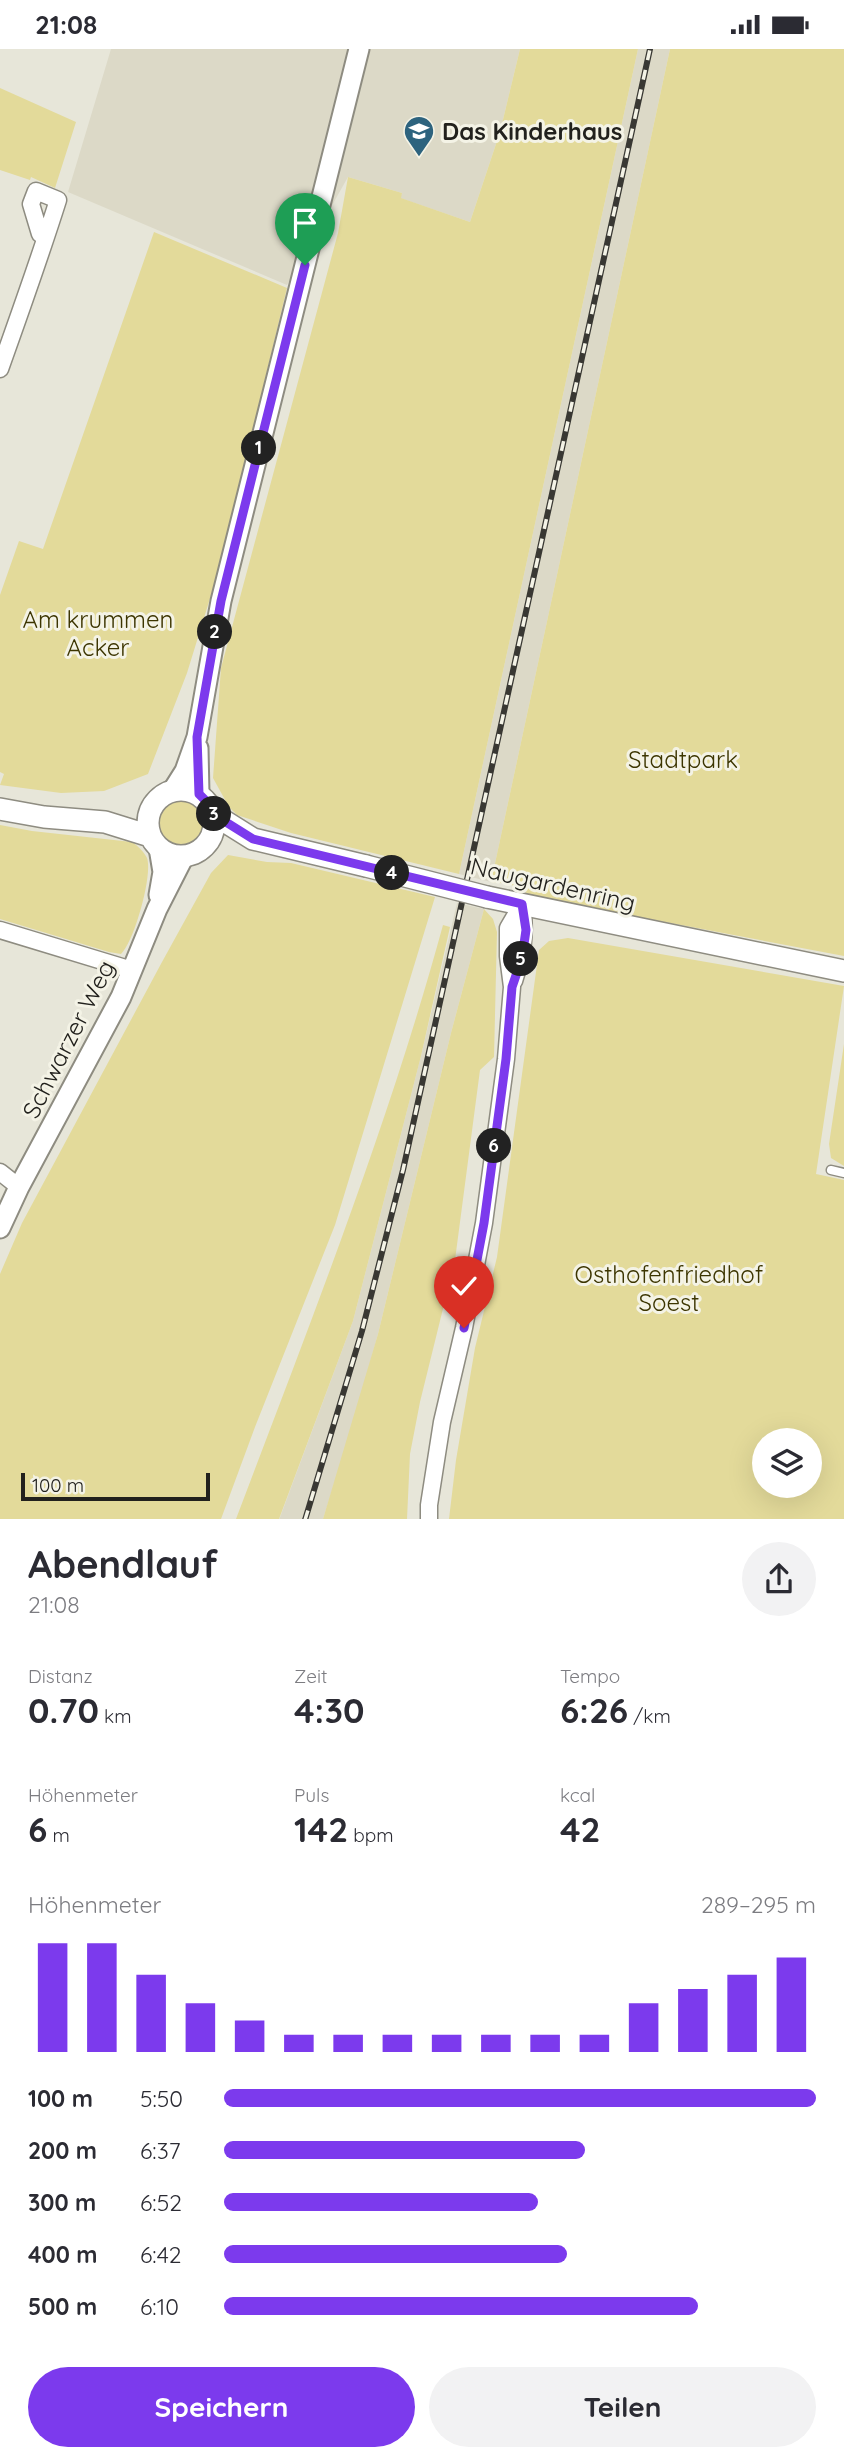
<!DOCTYPE html>
<html lang="de">
<head>
<meta charset="utf-8">
<style>
	body { margin:0; font-family:Quicksand,sans-serif; background:#f2f2f3; color:#2b2b33; height:100vh; display:flex; flex-direction:column; font-size:26px; white-space:nowrap }
	* { box-sizing:border-box; margin:0 }
	p { font-size:23px; color:#7c7c81 }
	.icon { flex:none; width:38px; height:38px; fill:none; stroke:currentColor; stroke-width:2; stroke-linecap:round; stroke-linejoin:round }
	.map { position:relative; height:1470px; overflow:hidden }
	.drawer { display:flex; flex-direction:column; background:#fff; flex:1 }
	.drawer>* { flex:none }
	.controls { position:absolute; left:752px; top:1379px; display:grid; gap:14px }
	.controls a { display:grid; place-items:center; width:70px; height:70px; border-radius:50%; background:#fff; box-shadow:0 7px 28px #0002; font-size:35px }
	.scale { position:absolute; left:21px; bottom:18px; width:189px; box-sizing:border-box; padding-left:7px; border:4px solid #22211d; border-top:0; font-size:19px; line-height:24px; white-space:nowrap; color:#22211d; -webkit-text-stroke:5px #f4f3e6; paint-order:stroke }
	.pin { position:absolute; display:grid; place-items:center; width:60px; height:60px; color:#fff; margin:-72px -30px; border-radius:50% 50% 50% 0; rotate:-45deg; box-shadow:0 0 7px #0007 }
	.pin .icon { rotate:45deg }
	.km { position:absolute; width:35px; height:35px; margin:-18px; border-radius:50%; background:#222; color:#fff; font-size:19px; line-height:35px; text-align:center }
	.round { display:grid; place-items:center; flex:none; width:74px; height:74px; border-radius:37px; background:#f2f2f3 }
	.headline { display:flex; align-items:center; justify-content:space-between; height:119px; padding:0 28px }
	h1 { font-size:38px; font-weight:700; line-height:52px }
	.figures { display:grid; grid-template-columns:repeat(3,1fr); gap:10px; height:119px; padding:7px 28px }
	.figures div { display:grid; align-content:center }
	.figures b { font-size:35px; font-weight:700 }
	.figures small { font-size:19px; font-weight:400 }
	.figures p { font-size:19px }
	.chart { height:196px; padding:14px 28px }
	.chart p { display:flex; justify-content:space-between }
	.chart svg { width:100%; height:126px; margin-top:7px; stroke:#7c3aed; stroke-width:6 }
	.action { display:flex; gap:14px; margin-top:auto; padding:14px 28px }
	.action a { flex:1; height:80px; border-radius:42px; background:#7c3aed; color:#fff; font-size:28px; font-weight:700; line-height:80px; text-align:center }
	.action a+a { background:#f2f2f3; color:#2b2b33 }
	ul { padding:0 28px; list-style:none; font-size:23px }
	li { display:grid; grid-template-columns:112px 84px 1fr; align-items:center; height:52px }
	li i { height:18px; border-radius:9px; background:#7c3aed }
	.status { display:flex; justify-content:space-between; align-items:center; height:49px; padding:0 35px; background:#fff; direction:ltr }
	.status svg { height:19px; fill:currentColor }
	.map>svg:first-child { display:block }
	.built { fill:#dcd9c7 }
	.green { fill:#e3da9a; fill-rule:evenodd }
	.lines { fill:none; stroke-linecap:round; stroke-linejoin:round }
	.service-casing { stroke:#8e8c81; stroke-width:11 }
	.minor-casing { stroke:#8e8c81; stroke-width:19 }
	.tertiary-casing { stroke:#8e8c81; stroke-width:23 }
	.secondary-casing { stroke:#8e8c81; stroke-width:24 }
	.service { stroke:#fff; stroke-width:8 }
	.minor { stroke:#fff; stroke-width:16 }
	.tertiary { stroke:#fff; stroke-width:19 }
	.secondary { stroke:#fff; stroke-width:21 }
	.rail-casing { stroke:#393833; stroke-width:6 }
	.rail { stroke:#f4f3e6; stroke-width:3.5; stroke-dasharray:10; stroke-linecap:butt }
	.secondary-bridge-casing { stroke:#8e8c81; stroke-width:24; stroke-linecap:butt }
	.secondary-bridge { stroke:#fff; stroke-width:21 }
	.route-casing { stroke:#fff; stroke-width:14 }
	.route { stroke:#7c3aed; stroke-width:9 }
	.labels { text-anchor:middle; dominant-baseline:central; stroke-width:6; stroke-linejoin:round; paint-order:stroke }
	.poi-label { font-size:24px; font-weight:bold; fill:#22211d; stroke:#f4f3e6; text-anchor:start }
	.park-label { font-size:24px; fill:#3c3500; stroke:#f4f3e6 }
	.street-label { font-size:24px; fill:#22211d; stroke:#f4f3e6 }
</style>
</head>
<body>
<div class="status"><b>21:08</b><svg viewBox="0 0 49 12"><path d="M0 12V9h3v3zM5 12V6h3v6zM10 12V3h3v9zM15 12V0h3v12zM26 1h20v11H26zM47 4h2v5h-2z"/></svg></div>
<div class="map">
<svg width="844" height="1471" viewBox="0 0 844 1471">
	<rect width="100%" height="100%" fill="#e7e6d9"/>
	<path class="built" d="M111 0H520L500 83 470 173 400 149 402 144 348 128 287 236 68 143Z
		M638 0H670L491 833 459 825Z
		M457 854 484 860 451 984 378 1285 354 1371 323 1470 279 1471 353 1272 421 1007Z"/>
	<path class="green" d="M520 0H638L459 825 291 784 237 766 229 758 213 729 221 619 338 184 348 128 402 144 401 149 470 173 500 83Z
		M670 0H844V907L534 848 510 835 491 833Z
		M0 39 76 73 55 139 31 128 30 131 0 121Z
		M154 183 287 239 220 517 187 624 148 725 104 742 61 744 0 736 4 725 0 723V546L19 492 43 500Z
		M155 774a27 27 0 1 1 54 0a27 27 0 1 1-54 0Z
		M0 776 32 782 132 793C138 797 144 803 147 809 153 826 134 893 121 905L109 903 0 870Z
		M228 806 267 813 291 814 435 848 335 1176 255 1378 221 1470H0V1225L22 1174 162 913 211 824Z
		M484 860 493 870 497 883 494 1008 480 1021 455 1211 420 1353 410 1405 407 1470H323L378 1285 451 984Z
		M443 876 450 878 421 1007 353 1272 279 1470H236C310 1274 388 1078 443 876Z
		M568 889 844 937 816 1125 844 1131V1470H449L456 1411 475 1299 497 1208 539 901 549 892ZM810 1391V1437H765V1391Z
		M844 995V1117L831 1109 829 1095Z"/>
	<g class="lines">
		<g class="service-casing">
			<path id="service" d="M831 1121 844 1124"/>
		</g>
		<g class="minor-casing">
			<path id="minor" d="M0 320C20 264 40 208 58 151L36 142 31 155 40 185 46 188
				M0 881 132 921
				M514 932C523 904 526 885 522 855
				M0 1123 19 1138
				M429 1471V1456L442 1373 464 1279 484 1174 506 1010 512 938 508 907V879L522 855"/>
		</g>
		<g class="tertiary-casing">
			<path id="tertiary" d="M198 699 199 745
				M173 741 185 722 197 688 221 552 359 0
				M159 799 163 823 159 846
				M0 1179 19 1138 121 948 157 860 184 807"/>
		</g>
		<g class="secondary-casing">
			<path id="secondary" d="M148 774a33 33 0 1 1 66 0a33 33 0 1 1-66 0Z
				M0 760 44 768 105 773 150 787
				M213 765 253 790 366 817
				M487 848 844 922"/>
		</g>
		<use href="#service" class="service"/>
		<use href="#minor" class="minor"/>
		<use href="#tertiary" class="tertiary"/>
		<use href="#secondary" class="secondary"/>
		<g class="rail-casing">
			<path id="rail" d="M305 1471 362 1282 403 1121 650 0"/>
		</g>
		<use href="#rail" class="rail"/>
		<g class="secondary-bridge-casing">
			<path id="secondary-bridge" d="M366 817 487 848"/>
		</g>
		<use href="#secondary-bridge" class="secondary-bridge"/>
	</g>
	<g class="lines">
		<g class="route-casing">
			<path id="route" d="M305 216 221 552 197 688 199 745 208 754 213 765 253 790 522 855 526 881 522 909 512 938 506 1010 484 1174 464 1279"/>
		</g>
		<use href="#route" class="route"/>
	</g>
	<defs>
		<g id="school-pin" transform="scale(1.575)"><path d="M0 17L-7.5 6A9.5 9.5 0 1 1 7.5 6Z" fill="#2d637e" stroke="#f4f3e6"/><path d="M0-5L7-2L0 1L-7-2ZM-4 1L0 2.5L4 1V4Q0 6-4 4Z" fill="#fff"/></g>
	</defs>
	<g fill-rule="evenodd">
		<use href="#school-pin" x="419" y="82"/>
	</g>
	<g class="labels">
		<g class="poi-label">
			<text x="442" y="82">Das Kinderhaus</text>
		</g>
		<g class="park-label">
			<text x="98" y="570">Am krummen<tspan x="98" dy="28">Acker</tspan></text>
			<text x="683" y="710">Stadtpark</text>
			<text x="669" y="1225">Osthofenfriedhof<tspan x="669" dy="28">Soest</tspan></text>
		</g>
		<g class="street-label">
			<text transform="translate(553 835) rotate(13)">Naugardenring</text>
			<text transform="translate(68 990) rotate(-63)">Schwarzer Weg</text>
		</g>
	</g>
</svg>
<div class="controls">
<a><svg class="icon" aria-label="layers" viewBox="0 0 24 24"><path d="M12 4l9 5-9 5-9-5zM3 14l9 5 9-5"/></svg></a>
</div>
<div class="scale">100 m</div>
<div class="pin" style="left:305px;top:216px;background:#1e9e55"><svg class="icon" aria-label="arrive" viewBox="0 0 24 24"><path d="M6 21V4h12l-3 4 3 4H6"/></svg></div>
<div class="pin" style="left:464px;top:1279px;background:#d93025"><svg class="icon" aria-label="check" viewBox="0 0 24 24"><path d="M5 12l5 5 9-10"/></svg></div>
<b class="km" style="left:259px;top:399px">1</b>
<b class="km" style="left:215px;top:583px">2</b>
<b class="km" style="left:214px;top:765px">3</b>
<b class="km" style="left:392px;top:824px">4</b>
<b class="km" style="left:521px;top:910px">5</b>
<b class="km" style="left:494px;top:1097px">6</b>
</div>
<section class="drawer">
<div class="headline"><div><h1>Abendlauf</h1><p>21:08</p></div><a class="round"><svg class="icon" aria-label="share" viewBox="0 0 24 24"><path d="M12 15V3M7 8l5-5 5 5M5 13v7h14v-7"/></svg></a></div>
<div class="figures">
<div><p>Distanz</p><b>0.70<small> km</small></b></div>
<div><p>Zeit</p><b>4:30</b></div>
<div><p>Tempo</p><b>6:26<small> /km</small></b></div>
</div>
<div class="figures">
<div><p>Höhenmeter</p><b>6<small> m</small></b></div>
<div><p>Puls</p><b>142<small> bpm</small></b></div>
<div><p>kcal</p><b>42</b></div>
</div>
<div class="chart"><p><span>Höhenmeter</span>289–295 m</p>
<svg viewBox="0 0 160 44" preserveAspectRatio="none"><path d="M5 44V6M15 44V6M25 44V17M35 44V27M45 44V33M55 44V38M65 44V38M75 44V38M85 44V38M95 44V38M105 44V38M115 44V38M125 44V27M135 44V22M145 44V17M155 44V11"/></svg>
</div>
<ul>
<li><b>100 m</b>5:50<i style="width:100%"></i></li>
<li><b>200 m</b>6:37<i style="width:61%"></i></li>
<li><b>300 m</b>6:52<i style="width:53%"></i></li>
<li><b>400 m</b>6:42<i style="width:58%"></i></li>
<li><b>500 m</b>6:10<i style="width:80%"></i></li>
</ul>
<div class="action"><a>Speichern</a><a>Teilen</a></div>
</section>
</body>
</html>
